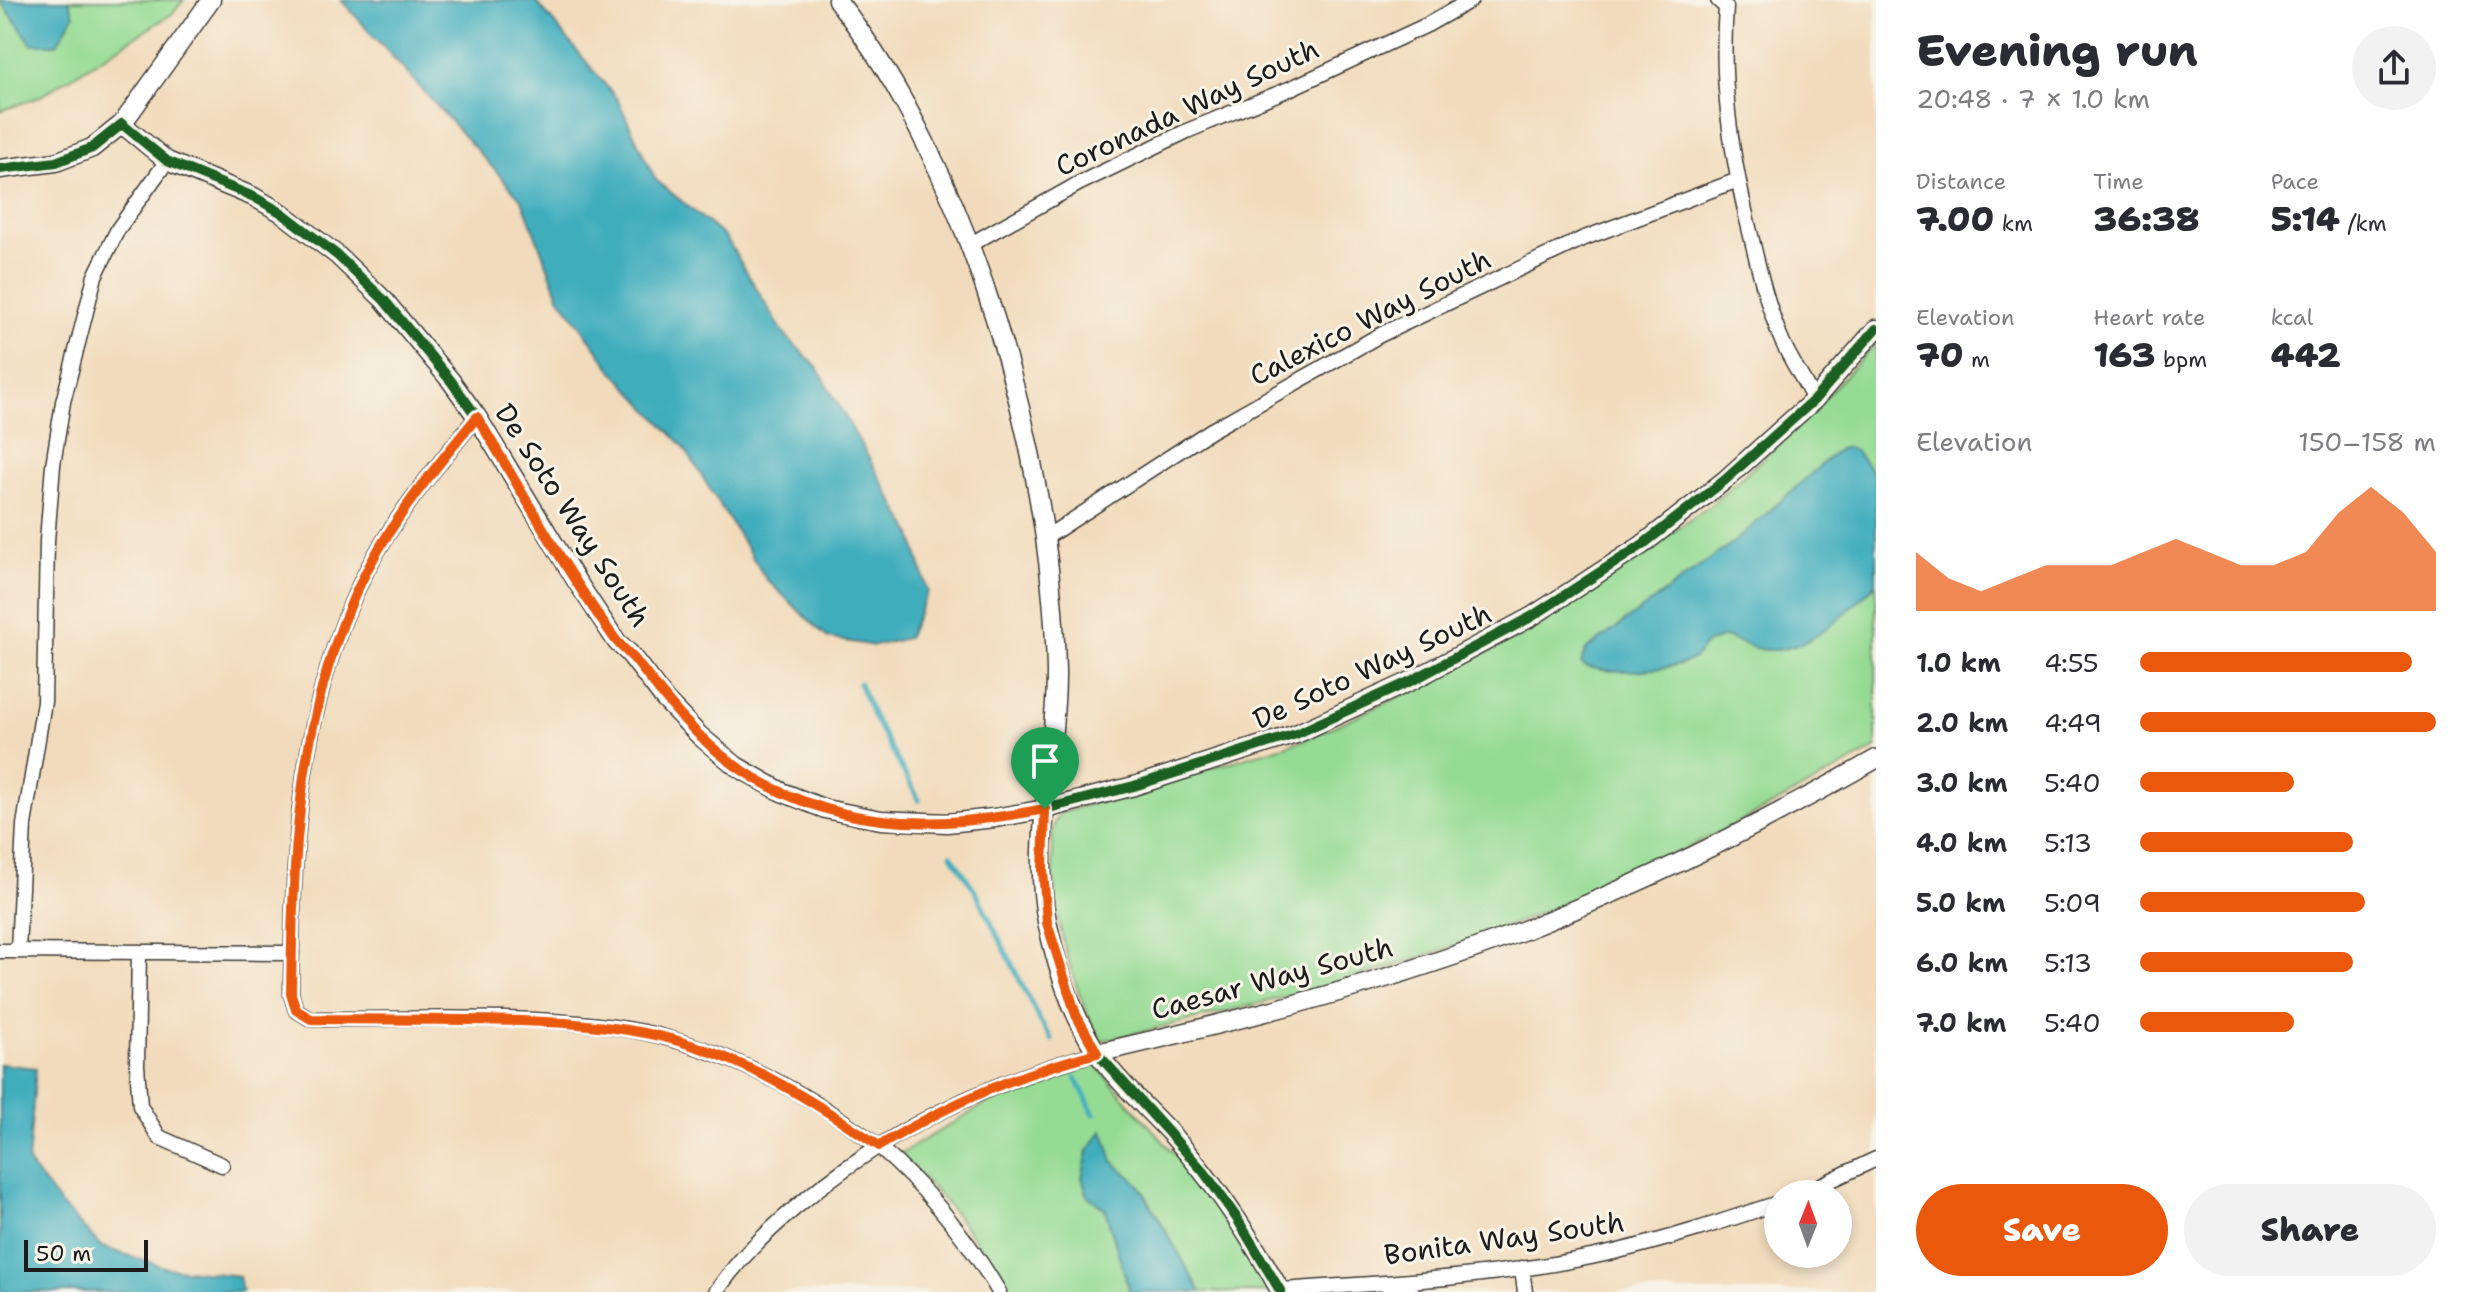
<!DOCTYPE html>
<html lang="en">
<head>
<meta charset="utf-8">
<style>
	body { margin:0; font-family:"Shantell Sans",sans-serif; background:#f2f2f3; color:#2b2b33; height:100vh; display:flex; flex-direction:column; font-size:30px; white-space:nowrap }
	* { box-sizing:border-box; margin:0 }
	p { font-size:26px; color:#7c7c81 }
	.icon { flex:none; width:44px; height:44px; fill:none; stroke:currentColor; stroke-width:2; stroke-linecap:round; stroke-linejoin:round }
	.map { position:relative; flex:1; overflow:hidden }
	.details { display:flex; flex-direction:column; background:#fff; width:600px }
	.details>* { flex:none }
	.needle { width:52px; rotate:1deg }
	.buttons { position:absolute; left:1764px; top:1180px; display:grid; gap:16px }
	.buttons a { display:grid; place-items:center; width:88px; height:88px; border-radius:50%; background:#fff; box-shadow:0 4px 12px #0003; font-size:40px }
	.scale { position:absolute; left:24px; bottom:20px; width:124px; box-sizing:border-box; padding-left:8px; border:4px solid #1c1c1c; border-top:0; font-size:22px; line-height:28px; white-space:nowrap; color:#1c1c1c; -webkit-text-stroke:6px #f7f3e8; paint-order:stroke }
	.pin { position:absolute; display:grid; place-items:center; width:68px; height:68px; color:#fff; margin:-82px -34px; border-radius:50% 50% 50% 0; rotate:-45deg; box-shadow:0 0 8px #0007 }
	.pin .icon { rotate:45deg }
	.round { display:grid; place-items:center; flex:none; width:84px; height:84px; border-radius:42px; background:#f2f2f3 }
	.overview { display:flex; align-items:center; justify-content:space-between; height:136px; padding:0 40px }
	h1 { font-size:44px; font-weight:800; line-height:60px }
	.stats { display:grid; grid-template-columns:repeat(3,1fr); gap:12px; height:136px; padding:8px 40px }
	.stats div { display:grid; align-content:center }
	.stats b { font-size:34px; font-weight:800 }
	.stats small { font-size:22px; font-weight:400 }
	.stats p { font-size:22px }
	.chart { height:224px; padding:16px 40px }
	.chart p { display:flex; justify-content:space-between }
	.chart svg { width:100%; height:144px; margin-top:8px; fill:#ea580c; opacity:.7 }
	.action { display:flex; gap:16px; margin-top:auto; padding:16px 40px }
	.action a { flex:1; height:92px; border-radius:48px; background:#ea580c; color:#fff; font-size:32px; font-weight:800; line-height:92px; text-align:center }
	.action a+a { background:#f2f2f3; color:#2b2b33 }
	ul { padding:0 40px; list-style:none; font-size:26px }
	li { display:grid; grid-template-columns:128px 96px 1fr; align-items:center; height:60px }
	li i { height:20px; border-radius:10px; background:#ea580c }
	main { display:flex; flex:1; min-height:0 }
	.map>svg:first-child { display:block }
	.green { fill:#96db94; stroke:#597c58; stroke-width:2 }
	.water { fill:#3fadbd; stroke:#2e646c; stroke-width:2 }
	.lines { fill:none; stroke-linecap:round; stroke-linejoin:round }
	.stream { stroke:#3fadbd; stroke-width:5 }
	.minor-casing { stroke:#3c3934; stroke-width:17 }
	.tertiary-casing { stroke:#3c3934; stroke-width:21 }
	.minor { stroke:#fff; stroke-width:14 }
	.tertiary { stroke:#fff; stroke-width:18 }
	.cycleway-casing { stroke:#f7f3e8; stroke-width:15 }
	.cycleway { stroke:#1b5e20; stroke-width:10 }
	.route-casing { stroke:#fff; stroke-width:16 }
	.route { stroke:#ea580c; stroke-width:10 }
	.labels { text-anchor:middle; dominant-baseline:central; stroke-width:6; stroke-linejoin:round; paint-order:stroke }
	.street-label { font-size:28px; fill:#1c1c1c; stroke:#f7f3e8 }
</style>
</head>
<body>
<main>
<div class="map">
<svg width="1876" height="1292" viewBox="0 0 1876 1292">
	<rect width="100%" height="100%" fill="#f7f3e8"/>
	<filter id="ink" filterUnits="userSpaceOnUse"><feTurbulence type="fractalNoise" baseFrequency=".0125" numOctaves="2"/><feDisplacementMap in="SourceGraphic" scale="16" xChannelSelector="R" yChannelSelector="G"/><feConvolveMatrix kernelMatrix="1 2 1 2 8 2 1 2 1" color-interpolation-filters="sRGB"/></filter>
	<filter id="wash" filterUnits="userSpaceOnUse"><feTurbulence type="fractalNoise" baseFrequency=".006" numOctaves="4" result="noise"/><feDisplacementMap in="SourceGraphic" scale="32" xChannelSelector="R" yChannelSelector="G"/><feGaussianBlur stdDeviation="1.8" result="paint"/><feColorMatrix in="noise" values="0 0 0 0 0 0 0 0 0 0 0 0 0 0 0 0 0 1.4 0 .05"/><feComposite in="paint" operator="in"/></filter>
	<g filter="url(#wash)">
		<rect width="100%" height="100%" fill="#f2dbbc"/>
		<path class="green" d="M0 0 32 44 74 15 69 0H184L172 14 39 97 0 111Z
			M1876 343V748C1762 814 1643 872 1521 921 1386 975 1243 1009 1101 1041 1070 984 1051 912 1053 846 1053 840 1052 834 1053 828 1054 824 1058 817 1061 813L1304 740 1392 700 1541 625 1711 505 1791 433Z
			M1094 1063 1237 1225 1271 1292H1201L1140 1186 1113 1161 1088 1196 1105 1209 1130 1292H1010C980 1240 942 1196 900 1154L1008 1091 1041 1078Z"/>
		<path class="water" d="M0 0H69L74 15 57 44H32Z
			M341 0H535L618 100 655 179 726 238 784 334 817 367 912 534 928 592 907 638 874 646 828 638 766 579 683 446 613 371 559 296 522 200Z
			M1848 447 1856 452 1876 476V584C1846 613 1806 657 1760 649 1748 647 1736 640 1724 637 1719 639 1711 641 1706 644 1701 648 1699 655 1693 659 1674 671 1600 676 1581 664L1586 650 1739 538 1839 449Z
			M0 1064 36 1068 28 1163 61 1205 102 1247 168 1268 239 1276 242 1292H0Z
			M1103 1130 1113 1161 1140 1186 1201 1292H1130L1105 1209 1088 1196 1082 1178 1088 1151Z"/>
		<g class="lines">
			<path class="stream" d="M859 683 873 716 919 800
				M951 854 976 892 1040 1021 1052 1040
				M1076 1078 1094 1114"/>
		</g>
	</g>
	<g filter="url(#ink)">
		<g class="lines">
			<g class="minor-casing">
				<path id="minor" d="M1718 0 1726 7C1720 86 1732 159 1751 236 1759 270 1768 308 1782 341 1791 361 1804 380 1814 400
					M969 245 1080 183 1187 131 1289 89 1427 25 1471 0
					M477 417C429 475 380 534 351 604 297 730 293 859 291 994L296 1010 311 1019C408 1020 517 1014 613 1027 696 1038 777 1076 846 1123 857 1131 870 1139 880 1148 927 1189 968 1239 999 1292
					M1045 538 1210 431 1380 335 1582 239 1738 180
					M0 951 292 953
					M18 951 24 825 44 702 47 541 53 465 63 402 95 276 118 229 167 161
					M139 952 137 1065 140 1106 159 1137 222 1165
					M1802 1194 1876 1159
					M1522 1268 1525 1292
					M1387 1286 1412 1292
					M1280 1290C1391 1283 1505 1277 1614 1252 1670 1239 1724 1221 1778 1203
					M716 1292C740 1257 764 1235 795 1208 883 1132 985 1083 1097 1053"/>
			</g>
			<g class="tertiary-casing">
				<path id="tertiary" d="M837 0C971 171 1052 456 1056 671 1057 751 1030 849 1048 926 1057 967 1072 1015 1096 1051 1116 1080 1148 1109 1172 1135 1215 1183 1250 1236 1281 1292
					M122 124 211 0
					M0 169 56 162 92 148 122 124 167 161 254 197 282 213 337 255 384 300 451 381 477 417 576 580 617 642 629 653 665 700 700 736 736 766 782 792 825 809 881 820 947 823 995 818 1045 809 1134 786 1296 734 1413 680 1531 617 1642 545 1725 480 1814 400 1876 329
					M1097 1053C1241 1020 1384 984 1522 931 1644 883 1763 824 1876 759"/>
			</g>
			<use href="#minor" class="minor"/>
			<use href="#tertiary" class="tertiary"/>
			<g class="cycleway-casing">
				<path id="cycleway" d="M0 169 56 162 92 148 122 124 167 161 254 197 282 213 337 255 384 300 451 381 477 417 576 580 617 642 629 653 665 700 700 736 736 766 782 792 825 809 881 820 947 823 995 818 1045 809 1134 786 1296 734 1413 680 1531 617 1642 545 1725 480 1814 400 1876 329
					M1045 809 1043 869 1047 923 1076 1015 1097 1053 1204 1172 1236 1217 1281 1292"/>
			</g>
			<use href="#cycleway" class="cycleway"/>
		</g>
	</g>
	<g class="lines" filter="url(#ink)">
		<g class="route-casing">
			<path id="route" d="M477 417C522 491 564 569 615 639 621 647 629 653 636 661 665 699 696 738 736 766 777 795 831 815 882 820 937 827 991 819 1045 809L1043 869 1047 923 1076 1015 1097 1053C1015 1075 952 1102 879 1146 815 1102 750 1061 675 1040 607 1022 538 1021 469 1020 416 1020 363 1019 311 1019L296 1010 291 994C293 859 297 730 351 604 380 534 429 475 477 417Z"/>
		</g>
		<use href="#route" class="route"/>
	</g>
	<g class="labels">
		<g class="street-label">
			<text transform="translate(1187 107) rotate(-25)">Coronada Way South</text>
			<text transform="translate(1370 317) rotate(-27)">Calexico Way South</text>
			<text transform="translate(573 515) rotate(57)">De Soto Way South</text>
			<text transform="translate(1372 666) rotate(-25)">De Soto Way South</text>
			<text transform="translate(1272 978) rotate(-15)">Caesar Way South</text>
			<text transform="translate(1504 1238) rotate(-8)">Bonita Way South</text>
		</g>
	</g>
</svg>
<div class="buttons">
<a><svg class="needle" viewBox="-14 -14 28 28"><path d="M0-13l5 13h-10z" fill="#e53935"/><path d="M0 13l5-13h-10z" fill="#7c7c81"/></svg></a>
</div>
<div class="scale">50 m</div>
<div class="pin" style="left:1045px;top:809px;background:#1e9e55"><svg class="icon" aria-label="arrive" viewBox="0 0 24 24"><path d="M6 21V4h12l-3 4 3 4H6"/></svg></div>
</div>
<section class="details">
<div class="overview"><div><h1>Evening run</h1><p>20:48 · 7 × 1.0 km</p></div><a class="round"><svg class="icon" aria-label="share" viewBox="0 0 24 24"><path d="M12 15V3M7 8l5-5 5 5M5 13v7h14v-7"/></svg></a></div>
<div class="stats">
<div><p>Distance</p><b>7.00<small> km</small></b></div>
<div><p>Time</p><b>36:38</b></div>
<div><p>Pace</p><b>5:14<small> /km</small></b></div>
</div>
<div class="stats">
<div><p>Elevation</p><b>70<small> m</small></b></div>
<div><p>Heart rate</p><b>163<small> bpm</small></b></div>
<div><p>kcal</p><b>442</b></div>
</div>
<div class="chart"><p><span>Elevation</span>150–158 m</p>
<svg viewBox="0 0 160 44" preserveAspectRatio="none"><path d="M0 44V26L10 34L20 38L30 34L40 30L50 30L60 30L70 26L80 22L90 26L100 30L110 30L120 26L130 14L140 6L150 14L160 26V44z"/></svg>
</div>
<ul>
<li><b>1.0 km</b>4:55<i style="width:92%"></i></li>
<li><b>2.0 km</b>4:49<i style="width:100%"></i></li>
<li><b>3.0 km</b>5:40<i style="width:52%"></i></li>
<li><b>4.0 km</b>5:13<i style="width:72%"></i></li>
<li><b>5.0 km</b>5:09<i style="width:76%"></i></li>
<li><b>6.0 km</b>5:13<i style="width:72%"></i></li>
<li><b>7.0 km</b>5:40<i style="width:52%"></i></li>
</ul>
<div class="action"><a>Save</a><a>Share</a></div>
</section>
</main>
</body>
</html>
